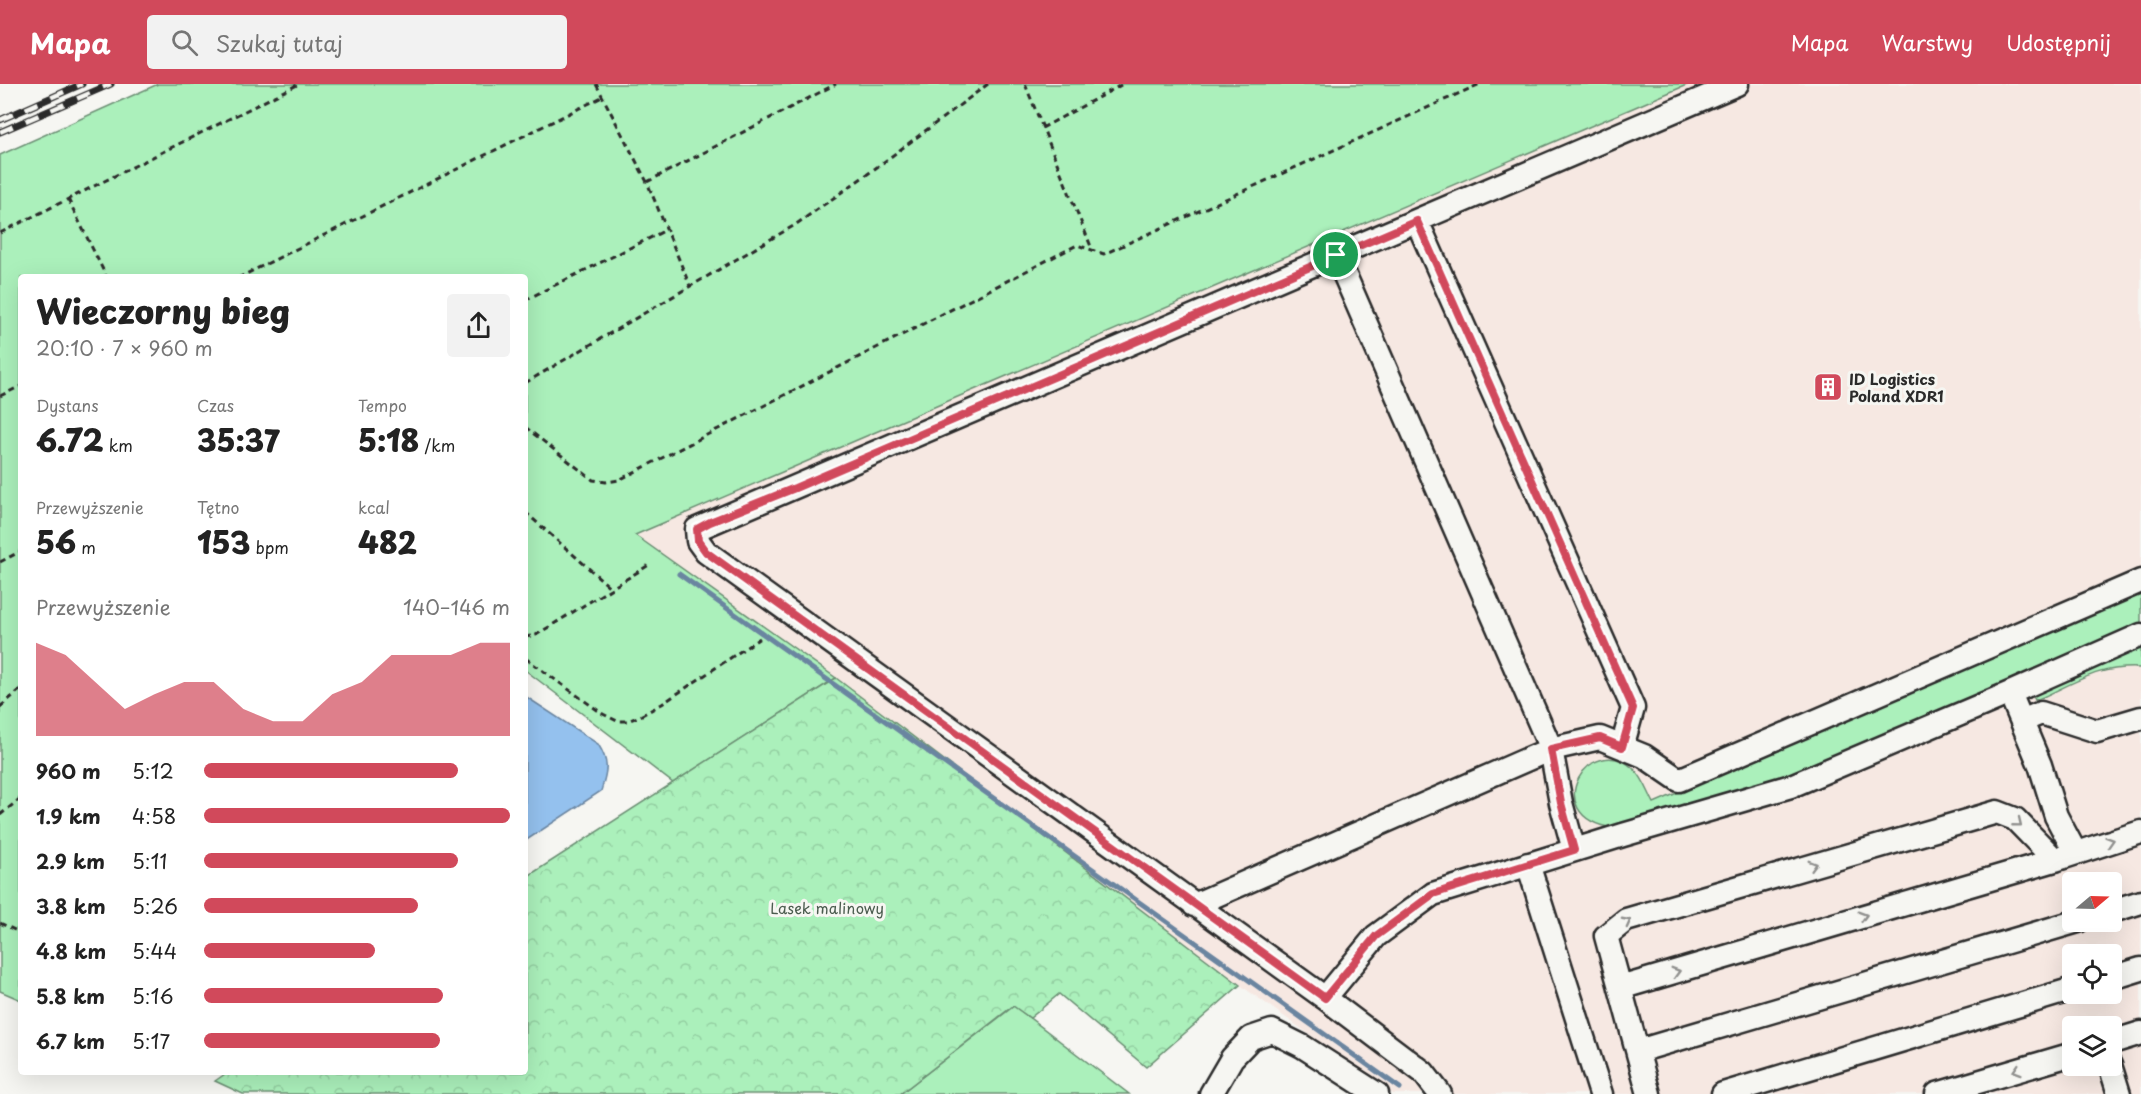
<!DOCTYPE html>
<html lang="pl">
<head>
<meta charset="utf-8">
<style>
	body { margin:0; font-family:"Playpen Sans",sans-serif; background:#f2f2f2; color:#222; height:100vh; display:flex; flex-direction:column; font-size:22px; white-space:nowrap }
	* { box-sizing:border-box; margin:0 }
	p { font-size:20px; color:#767676 }
	.icon { flex:none; width:33px; height:33px; fill:none; stroke:currentColor; stroke-width:2; stroke-linecap:round; stroke-linejoin:round }
	.map { position:relative; flex:1; overflow:hidden }
	.side { position:absolute; left:18px; top:190px; width:510px; height:801px; display:flex; flex-direction:column; background:#fff; border-radius:6px; box-shadow:0 6px 24px #0002 }
	.side>* { flex:none }
	.needle { width:39px; rotate:71deg }
	.controls { position:absolute; left:2062px; top:788px; display:grid; gap:12px }
	.controls a { display:grid; place-items:center; width:60px; height:60px; border-radius:6px; background:#fff; box-shadow:0 6px 24px #0002; font-size:30px }
	.pin { position:absolute; display:grid; place-items:center; width:51px; height:51px; color:#fff; margin:-26px; border:3px solid #fff; border-radius:50%; box-shadow:0 2px 6px #0007 }
	.round { display:grid; place-items:center; flex:none; width:63px; height:63px; border-radius:6px; background:#f2f2f2 }
	.headline { display:flex; align-items:center; justify-content:space-between; height:102px; padding:0 18px }
	h1 { font-size:33px; font-weight:800; line-height:45px }
	.stats { display:grid; grid-template-columns:repeat(3,1fr); gap:9px; height:102px; padding:6px 18px }
	.stats div { display:grid; align-content:center }
	.stats b { font-size:30px; font-weight:800 }
	.stats small { font-size:16px; font-weight:400 }
	.stats p { font-size:16px }
	.chart { height:168px; padding:12px 18px }
	.chart p { display:flex; justify-content:space-between }
	.chart svg { width:100%; height:108px; margin-top:6px; fill:#d1495b; opacity:.7 }
	ul { padding:0 18px; list-style:none; font-size:20px }
	li { display:grid; grid-template-columns:96px 72px 1fr; align-items:center; height:45px }
	li i { height:15px; border-radius:8px; background:#d1495b }
	header { display:flex; align-items:center; gap:36px; box-sizing:border-box; height:84px; padding:0 30px; background:#d1495b; color:#fff }
	header strong { font-size:28px }
	nav { display:flex; gap:33px; margin-inline-start:auto; font-size:21px }
	.search { width:420px; height:54px; background:#f2f2f2; display:flex; align-items:center; gap:15px; box-sizing:border-box; padding:0 21px; border-radius:6px; color:#767676; font-size:22px }
	.map>svg:first-child { display:block }
	.built { fill:#f6e8e2; fill-rule:evenodd }
	.green { fill:#abf0bb; stroke:#6b8e73; stroke-width:1.5 }
	.forest { fill:url(#forest-crowns); stroke:#6b8e73; stroke-width:1.5 }
	.water { fill:#94c1ee; stroke:#6a85a0; stroke-width:1.5 }
	.lines { fill:none; stroke-linecap:round; stroke-linejoin:round }
	.stream { stroke:#6a85a0; stroke-width:5 }
	.minor-casing { stroke:#2b2b2b; stroke-width:27 }
	.path { stroke:#2b2b2b; stroke-width:3; stroke-dasharray:6 4.5; stroke-linecap:butt }
	.minor { stroke:#f6f6f2; stroke-width:22 }
	.rail-casing { stroke:#2b2b2b; stroke-width:7 }
	.rail { stroke:#f6f6f2; stroke-width:4.5; stroke-dasharray:14; stroke-linecap:butt }
	.oneway { stroke:#90908e }
	.route-casing { stroke:#fff; stroke-width:12 }
	.route { stroke:#d1495b; stroke-width:8 }
	.labels { text-anchor:middle; dominant-baseline:central; stroke-width:6; stroke-linejoin:round; paint-order:stroke }
	.poi-label { font-size:15px; font-weight:bold; fill:#2b2b2b; stroke:#f6f6f2; text-anchor:start }
	.park-label { font-size:15px; fill:#4b5c4f; stroke:#f6f6f2 }
</style>
</head>
<body>
<header>
<strong>Mapa</strong>
<div class="search"><svg class="icon" aria-label="search" viewBox="0 0 24 24"><circle cx="10" cy="10" r="6"/><path d="M15 15l6 6"/></svg>Szukaj tutaj</div>
<nav><a>Mapa</a><a>Warstwy</a><a>Udostępnij</a></nav>
</header>
<div class="map">
<svg width="2141" height="1010" viewBox="0 0 2141 1010">
	<defs>
		<pattern id="forest-crowns" width="20" height="18" patternUnits="userSpaceOnUse" patternTransform="scale(1.5)"><rect width="20" height="18" fill="#abf0bb"/><path d="M2 6a3 3 0 1 1 6 0M12 15a3 3 0 1 1 6 0" fill="none" stroke="#93cea1"/></pattern>
	</defs>
	<rect width="100%" height="100%" fill="#f6f6f2"/>
	<filter id="ink" filterUnits="userSpaceOnUse"><feTurbulence type="fractalNoise" baseFrequency=".0167" numOctaves="2"/><feDisplacementMap in="SourceGraphic" scale="12" xChannelSelector="R" yChannelSelector="G"/><feConvolveMatrix kernelMatrix="1 2 1 2 8 2 1 2 1" color-interpolation-filters="sRGB"/></filter>
	<g filter="url(#ink)">
		<path class="built" d="M1689 0H2141V1010H1393L1240 901 836 594 634 451ZM2073 798H2112V837H2073ZM2073 870H2112V909H2073ZM2073 942H2112V981H2073Z"/>
		<path class="green" d="M158 0H1689L635 451 836 594 673 699 525 586V194H21V916L0 907V71Z
			M2141 508V540L1808 685 1613 744C1536 732 1591 643 1635 686 1644 695 1648 708 1654 719Z
			M2141 561V584C2101 581 2078 597 2043 613L2035 616 2033 612Z
			M1014 922 1129 1010H900Z"/>
		<path class="forest" d="M836 594 1240 901 1146 983 1059 910 1030 934 1013 922 900 1010H243L215 997 228 988H525V794Z"/>
		<path class="water" d="M525 612 598 660C610 679 607 687 601 707L525 757Z"/>
		<g class="lines">
			<path class="stream" d="M679 490 1400 1004"/>
			<g class="minor-casing">
				<path id="minor" d="M1417 137 1633 624 1622 663
					M2010 609 2040 681 2056 732 2075 768
					M2022 637 2041 629 2097 647 2141 634
					M1574 766 1561 719 1551 665 1336 171 1737 0
					M1528 780 1601 1010
					M1194 821 1551 665 1600 654 1644 672 1679 696 2141 497
					M2112 827 2141 818
					M2112 894 2141 885
					M1620 904 2055 776 2141 748
					M1325 914 706 468 698 457 697 445 1336 171
					M2112 958 2141 949
					M1638 967 2078 837
					M2110 981 2119 1010
					M1211 1010 1232 974 1251 954 1272 947 1302 962 1377 1010
					M1440 1010 1423 988 1325 914 1376 852 1433 810 1623 751 1791 702 2010 609 2141 551
					M1649 1010 1606 852 1626 836 1997 728 2015 735 2055 776
					M1723 1010 2073 905
					M1937 1010 2073 970"/>
			</g>
			<path class="path" d="M596 0 647 98 690 202
				M1025 0 1092 165
				M1042 44 1123 0
				M647 98 836 0
				M68 115 107 194
				M0 149 299 0
				M238 194 602 13
				M525 216 668 145
				M525 299 795 141 869 89 988 0
				M0 312 21 302
				M525 343 593 396 606 398 619 396 1077 161 1104 170 1480 0
				M525 428 611 504
				M0 478 21 467
				M525 553 536 551 649 481
				M525 574 603 630 617 637H628L642 631 662 620 760 554
				M0 623 21 605
				M0 731 21 714
				M0 839 21 849"/>
			<use href="#minor" class="minor"/>
			<g class="rail-casing">
				<path id="rail" d="M0 36 82 0
					M0 48 111 0"/>
			</g>
			<use href="#rail" class="rail"/>
		</g>
		<defs><path id="oneway-chevron" d="M-2-3.5L2.5 0L-2 3.5" fill="none" stroke-width="1.6" stroke-linecap="round" stroke-linejoin="round" transform="scale(1.5)"/></defs>
		<g class="oneway">
			<use href="#oneway-chevron" transform="translate(2018 739) rotate(39)"/>
			<use href="#oneway-chevron" transform="translate(2110 757) rotate(-17)"/>
			<use href="#oneway-chevron" transform="translate(1813 781) rotate(-16)"/>
			<use href="#oneway-chevron" transform="translate(1863 832) rotate(-16)"/>
			<use href="#oneway-chevron" transform="translate(1627 838) rotate(-28)"/>
			<use href="#oneway-chevron" transform="translate(1676 888) rotate(-16)"/>
			<use href="#oneway-chevron" transform="translate(2017 986) rotate(163)"/>
		</g>
	</g>
	<g class="lines" filter="url(#ink)">
		<g class="route-casing">
			<path id="route" d="M1417 137 1633 624 1622 663 1600 654 1551 665 1561 719 1574 766 1433 810 1376 852 1325 914 706 468 698 457 697 445 710 438 795 404Z"/>
		</g>
		<use href="#route" class="route"/>
	</g>
	<defs>
		<g id="building-square" transform="scale(1.5)"><rect x="-9" y="-9" width="18" height="18" rx="4" fill="#d1495b" stroke="#f6f6f2"/><path d="M-4-6H4V6H1V3H-1V6H-4ZM-2.5-4.3h1.7v1.8h-1.7ZM.8-4.3h1.7v1.8H.8ZM-2.5-1h1.7V.8h-1.7ZM.8-1h1.7V.8H.8Z" fill="#fff"/></g>
	</defs>
	<g fill-rule="evenodd">
		<use href="#building-square" x="1828" y="303"/>
	</g>
	<g class="labels">
		<g class="poi-label">
			<text x="1849" y="294">ID Logistics<tspan x="1849" dy="17">Poland XDR1</tspan></text>
		</g>
		<g class="park-label">
			<text x="827" y="823">Lasek malinowy</text>
		</g>
	</g>
</svg>
<div class="controls">
<a><svg class="needle" viewBox="-14 -14 28 28"><path d="M0-13l5 13h-10z" fill="#e53935"/><path d="M0 13l5-13h-10z" fill="#767676"/></svg></a>
<a><svg class="icon" aria-label="locate" viewBox="0 0 24 24"><circle cx="12" cy="12" r="6"/><path d="M12 2v4M12 18v4M2 12h4M18 12h4"/></svg></a>
<a><svg class="icon" aria-label="layers" viewBox="0 0 24 24"><path d="M12 4l9 5-9 5-9-5zM3 14l9 5 9-5"/></svg></a>
</div>
<div class="pin" style="left:1336px;top:171px;background:#1e9e55"><svg class="icon" aria-label="arrive" viewBox="0 0 24 24"><path d="M6 21V4h12l-3 4 3 4H6"/></svg></div>
<section class="side">
<div class="headline"><div><h1>Wieczorny bieg</h1><p>20:10 · 7 × 960 m</p></div><a class="round"><svg class="icon" aria-label="share" viewBox="0 0 24 24"><path d="M12 15V3M7 8l5-5 5 5M5 13v7h14v-7"/></svg></a></div>
<div class="stats">
<div><p>Dystans</p><b>6.72<small> km</small></b></div>
<div><p>Czas</p><b>35:37</b></div>
<div><p>Tempo</p><b>5:18<small> /km</small></b></div>
</div>
<div class="stats">
<div><p>Przewyższenie</p><b>56<small> m</small></b></div>
<div><p>Tętno</p><b>153<small> bpm</small></b></div>
<div><p>kcal</p><b>482</b></div>
</div>
<div class="chart"><p><span>Przewyższenie</span>140–146 m</p>
<svg viewBox="0 0 160 44" preserveAspectRatio="none"><path d="M0 44V6L10 11L20 22L30 33L40 27L50 22L60 22L70 33L80 38L90 38L100 27L110 22L120 11L130 11L140 11L150 6L160 6V44z"/></svg>
</div>
<ul>
<li><b>960 m</b>5:12<i style="width:83%"></i></li>
<li><b>1.9 km</b>4:58<i style="width:100%"></i></li>
<li><b>2.9 km</b>5:11<i style="width:83%"></i></li>
<li><b>3.8 km</b>5:26<i style="width:70%"></i></li>
<li><b>4.8 km</b>5:44<i style="width:56%"></i></li>
<li><b>5.8 km</b>5:16<i style="width:78%"></i></li>
<li><b>6.7 km</b>5:17<i style="width:77%"></i></li>
</ul>
</section>
</div>
</body>
</html>
